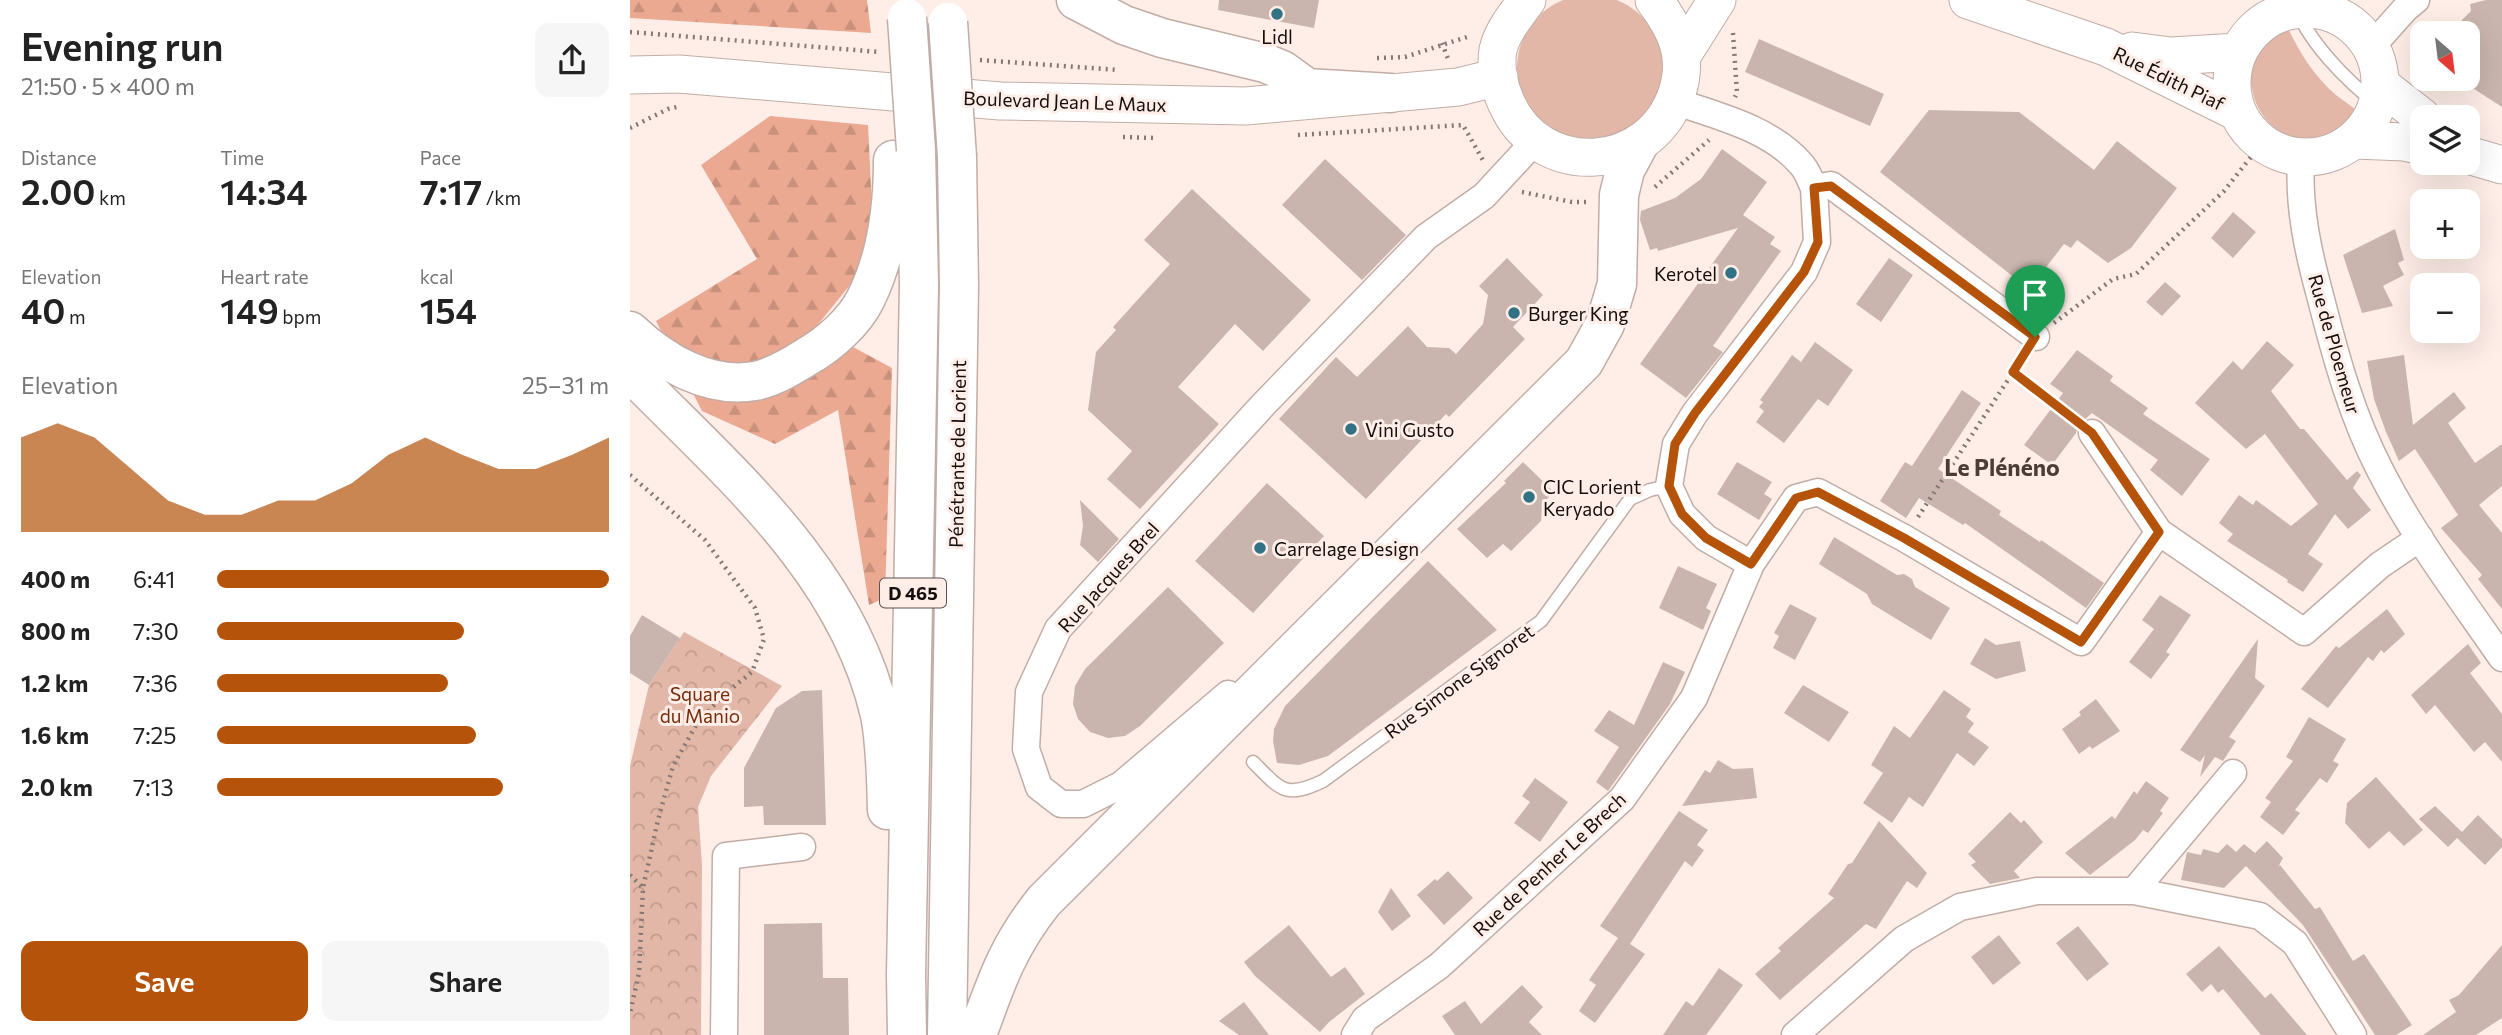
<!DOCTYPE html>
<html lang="en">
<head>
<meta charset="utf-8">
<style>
	body { margin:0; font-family:Commissioner,sans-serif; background:#f6f6f6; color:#222; height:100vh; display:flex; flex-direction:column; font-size:26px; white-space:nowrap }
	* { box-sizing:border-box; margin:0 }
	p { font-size:23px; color:#767676 }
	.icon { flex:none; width:38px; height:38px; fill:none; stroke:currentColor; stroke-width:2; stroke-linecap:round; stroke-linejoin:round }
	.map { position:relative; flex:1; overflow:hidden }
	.details { display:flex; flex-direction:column; background:#fff; width:630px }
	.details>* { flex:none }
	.needle { width:46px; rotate:152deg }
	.buttons { position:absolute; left:1780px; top:21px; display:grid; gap:14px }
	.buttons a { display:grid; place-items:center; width:70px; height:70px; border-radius:14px; background:#fff; box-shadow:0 7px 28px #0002; font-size:35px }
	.pin { position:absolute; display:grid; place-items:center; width:60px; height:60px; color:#fff; margin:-72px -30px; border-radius:50% 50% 50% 0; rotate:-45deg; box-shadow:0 0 7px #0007 }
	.pin .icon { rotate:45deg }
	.round { display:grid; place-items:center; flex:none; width:74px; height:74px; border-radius:14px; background:#f6f6f6 }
	.overview { display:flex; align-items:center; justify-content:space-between; height:119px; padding:0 21px }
	h1 { font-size:38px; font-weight:600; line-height:52px }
	.figures { display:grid; grid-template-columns:repeat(3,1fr); gap:10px; height:119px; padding:7px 21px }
	.figures div { display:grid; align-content:center }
	.figures b { font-size:35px; font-weight:600 }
	.figures small { font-size:19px; font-weight:400 }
	.figures p { font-size:19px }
	.chart { height:196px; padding:14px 21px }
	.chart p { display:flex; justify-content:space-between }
	.chart svg { width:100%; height:126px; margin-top:7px; fill:#b45309; opacity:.7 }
	.primary-button { display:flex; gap:14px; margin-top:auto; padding:14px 21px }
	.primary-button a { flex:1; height:80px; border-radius:14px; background:#b45309; color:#fff; font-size:28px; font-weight:600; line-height:80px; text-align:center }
	.primary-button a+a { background:#f6f6f6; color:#222 }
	ul { padding:0 21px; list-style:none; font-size:23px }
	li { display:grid; grid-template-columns:112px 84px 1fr; align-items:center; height:52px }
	li i { height:18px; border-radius:9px; background:#b45309 }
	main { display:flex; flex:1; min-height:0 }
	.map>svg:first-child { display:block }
	.grass { fill:#e3b7a7 }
	.forest { fill:url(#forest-firs) }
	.park { fill:url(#park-crowns) }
	.building { fill:#c9b5ae }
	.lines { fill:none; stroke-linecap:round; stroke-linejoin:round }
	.service-casing { stroke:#c1ada6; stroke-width:15 }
	.minor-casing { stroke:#c1ada6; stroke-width:29 }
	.secondary-casing { stroke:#c1ada6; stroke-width:39 }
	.trunk-casing { stroke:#c1ada6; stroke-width:41 }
	.path { stroke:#847874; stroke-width:4.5; stroke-dasharray:2 5; stroke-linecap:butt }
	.service { stroke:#fff; stroke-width:12 }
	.minor { stroke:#fff; stroke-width:26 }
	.secondary { stroke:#fff; stroke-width:37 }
	.trunk { stroke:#fff; stroke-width:38 }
	.trunk-bridge-casing { stroke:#c1ada6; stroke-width:41; stroke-linecap:butt }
	.trunk-bridge { stroke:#fff; stroke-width:38 }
	.route-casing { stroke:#fff; stroke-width:14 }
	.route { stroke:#b45309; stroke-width:9 }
	.poi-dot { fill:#317285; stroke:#ffeee8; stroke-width:2.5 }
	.labels { text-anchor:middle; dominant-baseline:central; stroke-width:6; stroke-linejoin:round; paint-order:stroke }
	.shield { fill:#ffeee8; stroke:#5b514e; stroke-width:2 }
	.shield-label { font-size:18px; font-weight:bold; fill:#150e0c }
	.poi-label { font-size:19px; fill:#150e0c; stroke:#ffeee8; text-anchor:start }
	.street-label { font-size:19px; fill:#150e0c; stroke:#ffeee8 }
	.park-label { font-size:19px; fill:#782b09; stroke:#ffeee8 }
	.quarter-label { font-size:23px; font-weight:bold; fill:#4c3c36; stroke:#ffeee8 }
</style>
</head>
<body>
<main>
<section class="details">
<div class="overview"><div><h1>Evening run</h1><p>21:50 · 5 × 400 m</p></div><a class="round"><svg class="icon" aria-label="share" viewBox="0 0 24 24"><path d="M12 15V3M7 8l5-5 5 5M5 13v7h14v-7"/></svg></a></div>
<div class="figures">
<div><p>Distance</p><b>2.00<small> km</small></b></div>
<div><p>Time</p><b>14:34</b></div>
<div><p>Pace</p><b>7:17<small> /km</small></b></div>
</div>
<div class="figures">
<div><p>Elevation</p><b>40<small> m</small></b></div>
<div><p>Heart rate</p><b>149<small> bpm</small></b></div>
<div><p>kcal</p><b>154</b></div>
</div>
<div class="chart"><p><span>Elevation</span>25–31 m</p>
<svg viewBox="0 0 160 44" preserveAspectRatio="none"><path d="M0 44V11L10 6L20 11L30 22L40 33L50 38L60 38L70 33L80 33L90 27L100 17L110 11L120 17L130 22L140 22L150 17L160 11V44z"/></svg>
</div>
<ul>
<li><b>400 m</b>6:41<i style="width:100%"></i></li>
<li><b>800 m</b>7:30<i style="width:63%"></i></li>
<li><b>1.2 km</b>7:36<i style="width:59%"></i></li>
<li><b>1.6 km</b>7:25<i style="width:66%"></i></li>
<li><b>2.0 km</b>7:13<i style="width:73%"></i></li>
</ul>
<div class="primary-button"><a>Save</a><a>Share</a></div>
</section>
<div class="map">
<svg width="1872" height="1035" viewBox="0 0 1872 1035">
	<defs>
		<pattern id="forest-firs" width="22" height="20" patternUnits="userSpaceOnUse" patternTransform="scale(1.75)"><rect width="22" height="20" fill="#eba991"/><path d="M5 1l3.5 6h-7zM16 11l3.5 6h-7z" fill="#c9907c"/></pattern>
		<pattern id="park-crowns" width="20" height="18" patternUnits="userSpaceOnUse" patternTransform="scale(1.75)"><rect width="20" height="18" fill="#e3b7a7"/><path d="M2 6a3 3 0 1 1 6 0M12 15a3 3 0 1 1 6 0" fill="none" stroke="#c29c8f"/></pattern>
	</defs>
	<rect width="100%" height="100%" fill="#ffeee8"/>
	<path class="grass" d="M887 68a73 73 0 1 1 146 0a73 73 0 1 1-146 0Z
		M1657 26C1669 52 1684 76 1706 95 1713 101 1722 106 1729 112 1718 122 1707 132 1693 137 1659 149 1626 120 1622 88 1621 83 1619 77 1620 72 1625 51 1640 38 1657 26Z"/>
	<path class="forest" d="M0 0H237L241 33 0 18Z
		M140 116 238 125 243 227 224 280 186 327 262 368 255 598 239 605 208 410 145 444 72 411 26 321 127 259 71 165Z"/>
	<path class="park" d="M54 632 152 686 81 776 68 807 72 865 71 1035H0V766L19 685Z"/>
	<path class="building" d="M589 0H689L684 28 588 10Z
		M1856 0H1872V107L1838 85V33H1819L1841 11 1840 4Z
		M1129 39 1254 94 1240 126 1115 72Z
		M1299 110 1389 112 1464 170 1487 141 1547 188 1501 248 1478 263 1447 240 1441 248 1434 244 1399 289 1250 172Z
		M1092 149 1137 182 1113 215 1145 237 1140 244 1151 251 1083 346 1093 352 1056 398 1010 364 1108 228 1028 251 1027 248 1020 250 1010 220 1011 211 1045 198 1071 179Z
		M695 159 776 235 732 280 652 205Z
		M562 189 681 300 633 351 605 324 548 387 589 424 510 509 477 479 502 451 458 410 466 352 486 330 483 327 540 264 514 240Z
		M1603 212 1626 232 1603 258 1581 238Z
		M1765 229 1774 260 1768 263 1774 275 1753 286 1763 306 1732 313 1713 255Z
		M877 258 913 295 883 327 895 339 819 417 816 414 736 499 649 419 706 357 727 377 778 326 797 347 819 348 826 354 853 324 858 295 849 286Z
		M1259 258 1283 275 1251 322 1226 304Z
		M1535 282 1551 296 1532 316 1516 302Z
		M1637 341 1664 365 1641 391 1670 429H1674L1717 480 1727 471 1731 475 1723 488 1741 510 1718 529 1705 514 1678 554 1693 564 1673 592 1657 582 1658 580 1597 541 1603 534 1589 523 1609 495 1623 505 1626 500 1661 526 1688 504 1635 434 1616 449 1565 403 1603 361 1612 370Z
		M1185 342 1223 370 1198 406 1188 399 1154 443 1126 422 1134 411 1129 407 1133 402 1130 400 1162 355 1171 362Z
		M1447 350 1483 376 1480 381 1518 408 1513 414 1580 459 1552 496 1520 470 1528 460 1462 413 1448 426 1446 433 1422 465 1394 445 1433 393 1420 384Z
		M1774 355 1783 425 1824 392 1836 408 1818 423 1845 463 1872 444V486L1849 505 1872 533V609L1848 579 1852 575 1811 528 1828 515 1785 449 1769 461 1756 432 1744 399 1737 361Z
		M1332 390 1351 403 1308 469 1371 511 1369 515 1410 542 1411 540 1474 583 1456 608 1335 523 1333 525 1289 498 1276 518 1250 501 1275 462 1282 466Z
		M893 462 924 492 913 503 911 521 881 551 873 544 857 558 827 529 876 483 874 481Z
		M1107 462 1142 482 1134 494 1142 499 1129 520 1087 494Z
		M637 483 694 536 623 613 565 561Z
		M450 500 489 539 468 562 450 545 453 526Z
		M1204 537 1267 575 1274 574 1282 579 1285 587 1320 608 1301 640 1242 604 1237 594 1189 564Z
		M798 561 867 630 698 756 669 765 647 763 643 741 644 729 655 706Z
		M1048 566 1087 584 1076 608 1081 611 1073 630 1029 608Z
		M538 587 594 643 510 726 495 736 478 738 460 732 448 719 443 704 445 686 455 669Z
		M1530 595 1561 615 1536 652 1540 654 1521 679 1499 662 1524 629 1512 620Z
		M1160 604 1187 618 1165 660 1143 648 1149 636 1144 633Z
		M1757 609 1775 634 1754 653 1751 650 1743 661 1738 657 1698 708 1671 689 1706 646 1709 648Z
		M12 615 50 638 19 685 0 673V636Z
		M1355 638 1366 645 1390 641 1396 671 1366 679 1340 664Z
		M1628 639 1625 678 1635 686 1599 737 1606 741 1593 761 1585 757 1570 777 1575 755 1570 762 1550 750Z
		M1838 644 1851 663 1840 673 1872 714V762L1855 742 1844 752 1805 705 1796 714 1781 695Z
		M1033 662 1055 672 1040 704 978 791 966 782 989 747 964 731 979 710 1004 725Z
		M1173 685 1219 712 1199 742 1154 713Z
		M192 690 196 825H134L133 806 114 807V768L146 708 172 691Z
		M1314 690 1341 709 1336 717 1344 723 1338 732 1359 747 1344 766 1327 753 1293 807 1279 797 1262 823 1233 803 1253 773 1241 765 1264 726 1280 738Z
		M1466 699 1490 731 1462 749 1460 746 1449 754 1432 729 1451 715 1449 712Z
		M1679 717 1716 739 1703 761 1709 764 1697 783 1690 778 1665 810 1670 813 1653 835 1630 817 1641 802 1635 798 1663 761 1656 757Z
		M1088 760 1103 769 1123 768 1127 798 1052 806 1075 770 1080 773Z
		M1746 777 1793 830 1774 846 1759 831 1739 849 1715 823 1717 803Z
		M905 778 938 802 910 842 884 823 900 802 892 796Z
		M1516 781 1539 798 1530 811 1533 813 1518 833 1513 830 1505 840 1460 875 1435 853 1482 816 1485 819 1504 791 1507 794Z
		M1805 806 1832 832 1848 815 1872 839V847L1855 865 1827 838 1818 847 1789 819Z
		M1049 811 1078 830 1067 845 1074 850 1062 867 1055 861 1000 944 1015 954 965 1023 949 1011 966 985 959 980 988 938 970 926Z
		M1380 812 1391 823 1394 820 1413 842 1384 871 1390 878 1360 884 1341 865 1346 862 1338 854Z
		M1249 821 1297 873 1287 888 1277 881 1246 929 1236 924 1150 1000 1125 974 1151 951 1148 948 1204 898 1198 894 1218 864 1222 863Z
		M1637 841 1653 858 1648 867 1650 865 1685 909 1690 907 1723 961 1734 954 1782 1025 1766 1035H1745L1673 925 1616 866 1594 888 1551 880 1557 852 1571 855 1573 849 1588 853 1597 844 1606 852 1614 844 1625 853Z
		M818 871 843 898 814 925 787 895 805 879 807 881Z
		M761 888 781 916 762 931 748 912Z
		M192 923 193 978H218L219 1035H134V924Z
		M659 925 701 977 715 967 735 994 699 1022 690 1032 625 976 614 962Z
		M1448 926 1479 964 1457 981 1426 943Z
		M1369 935 1391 963 1363 985 1341 957Z
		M1872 945V1018L1846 1035H1793L1826 1012 1819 1000 1829 995Z
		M1589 946 1635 998 1641 993 1677 1035H1631L1593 989 1588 993 1581 984 1572 992 1556 974Z
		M1089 968 1113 985 1076 1035H1033L1056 1001 1063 1006Z
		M892 985 913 1007 899 1022 912 1035H825L812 1016 835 1001 851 1024Z
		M614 1002 639 1035H609L589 1021Z"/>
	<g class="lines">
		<g class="service-casing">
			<path id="service" d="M1663 0C1676 41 1717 81 1750 107
				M623 762C651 790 655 799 693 781L911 621 1000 499 1020 490 1039 486"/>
		</g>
		<g class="minor-casing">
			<path id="minor" d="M1742 46 1775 9 1786 0
				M1044 101C1087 116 1140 128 1171 164 1177 170 1180 180 1184 188L1201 185 1406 337
				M1671 158C1668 207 1678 252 1691 299 1706 358 1722 416 1750 470 1784 537 1830 597 1872 658
				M1462 433 1529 532 1674 632 1750 565 1790 538
				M1121 564 1076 538 1052 514 1039 486 1046 444 1065 413 1174 272 1187 242 1184 188
				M598 694 491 785 453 804H431L409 787 396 749 399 692 428 629 633 405 796 237 854 196 906 140
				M1504 891 1603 773
				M94 1035 96 856 172 847
				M725 1035 735 1019 809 966 992 799 1064 698 1121 564 1166 498 1188 492 1274 538 1451 642 1529 532
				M1165 1035 1274 939 1330 907 1407 891H1504L1630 916 1665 943 1723 1035"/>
		</g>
		<g class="secondary-casing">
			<path id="secondary" d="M897 0C886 15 872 32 868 50 865 67 869 87 876 102 910 181 1021 173 1047 93 1059 56 1046 29 1024 0
				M1338 0 1476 47 1607 112
				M1602 83a74 74 0 1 1 148 0a74 74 0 1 1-148 0Z
				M1502 51 1541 56 1608 52
				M1051 57 1087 0
				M0 75 49 74 370 101 616 106 828 87 869 77
				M1751 85 1792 117
				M1725 140 1774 142 1792 146
				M1838 155 1872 165"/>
		</g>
		<g class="trunk-casing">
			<path id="trunk" d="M446 0 494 25 532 38 635 63 652 70 677 88 761 93
				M0 331C33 362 78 389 125 381 144 377 162 366 178 356 199 344 224 322 235 300 257 257 263 209 263 160
				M0 372C99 473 217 571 250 715 256 745 256 779 257 810
				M277 1035 276 975 289 285 286 150
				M317 1035 329 286 327 157
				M347 1035C366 982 378 946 414 901L954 362 975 324 987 284 989 195 995 170 1009 144"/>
		</g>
		<path class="path" d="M0 32 250 52
			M1103 33 1107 93 1105 97
			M812 43 818 59
			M747 58 775 57 840 36
			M350 60 488 70
			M0 128 38 109 47 107
			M668 135 833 125 854 162
			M493 137 526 138
			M1025 187 1079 140
			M892 192 942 202H960
			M1424 323 1483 279 1506 274 1594 191 1632 143
			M1383 372 1443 419
			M0 475 75 540 125 608 134 639 122 672 92 696 65 727 43 766 28 820 13 888 9 973 0 1013
			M1288 517 1393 357
			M0 875 13 888"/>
		<use href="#service" class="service"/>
		<use href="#minor" class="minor"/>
		<use href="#secondary" class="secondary"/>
		<use href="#trunk" class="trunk"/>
		<g class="trunk-bridge-casing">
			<path id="trunk-bridge" d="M277 18 286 150
				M318 22 327 157"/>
		</g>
		<use href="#trunk-bridge" class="trunk-bridge"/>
	</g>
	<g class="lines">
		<g class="route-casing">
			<path id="route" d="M1201 186 1405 337 1383 372 1462 433 1529 532 1451 642 1274 538 1188 492 1166 498 1121 564 1076 538 1052 514 1039 486 1045 444 1065 413 1174 272 1188 242 1184 188Z"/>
		</g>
		<use href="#route" class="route"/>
	</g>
	<g class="poi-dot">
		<circle cx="647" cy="14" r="7"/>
		<circle cx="1101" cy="273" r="7"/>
		<circle cx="884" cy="313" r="7"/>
		<circle cx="721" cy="429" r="7"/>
		<circle cx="899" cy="497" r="7"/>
		<circle cx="630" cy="548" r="7"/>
	</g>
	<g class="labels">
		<rect class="shield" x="250" y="578.5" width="66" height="29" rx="5"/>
		<g class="shield-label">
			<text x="283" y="593">D 465</text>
		</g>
		<g class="poi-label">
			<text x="647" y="36" text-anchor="middle">Lidl</text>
			<text x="1087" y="273" text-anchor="end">Kerotel</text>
			<text x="898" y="313">Burger King</text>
			<text x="735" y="429">Vini Gusto</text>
			<text x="913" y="486">CIC Lorient<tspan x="913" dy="22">Keryado</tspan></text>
			<text x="644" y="548">Carrelage Design</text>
		</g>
		<g class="street-label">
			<text transform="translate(1539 78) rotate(26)">Rue Édith Piaf</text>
			<text transform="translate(435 101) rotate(2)">Boulevard Jean Le Maux</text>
			<text transform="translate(1705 344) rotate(74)">Rue de Ploemeur</text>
			<text transform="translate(327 454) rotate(-89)">Pénétrante de Lorient</text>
			<text transform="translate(478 577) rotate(-48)">Rue Jacques Brel</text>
			<text transform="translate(829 681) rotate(-36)">Rue Simone Signoret</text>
			<text transform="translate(919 864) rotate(-43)">Rue de Penher Le Brech</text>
		</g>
		<g class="park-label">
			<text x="70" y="693">Square<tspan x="70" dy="22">du Manio</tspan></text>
		</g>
		<g class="quarter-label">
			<text x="1372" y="467">Le Plénéno</text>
		</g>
	</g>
</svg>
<div class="buttons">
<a><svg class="needle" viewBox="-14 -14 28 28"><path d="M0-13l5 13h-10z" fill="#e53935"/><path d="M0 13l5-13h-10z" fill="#767676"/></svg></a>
<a><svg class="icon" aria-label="layers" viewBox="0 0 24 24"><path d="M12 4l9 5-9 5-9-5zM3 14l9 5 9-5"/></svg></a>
<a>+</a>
<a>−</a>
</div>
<div class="pin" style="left:1405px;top:337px;background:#1e9e55"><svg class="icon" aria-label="arrive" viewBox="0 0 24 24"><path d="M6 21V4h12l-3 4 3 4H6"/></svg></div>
</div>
</main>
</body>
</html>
